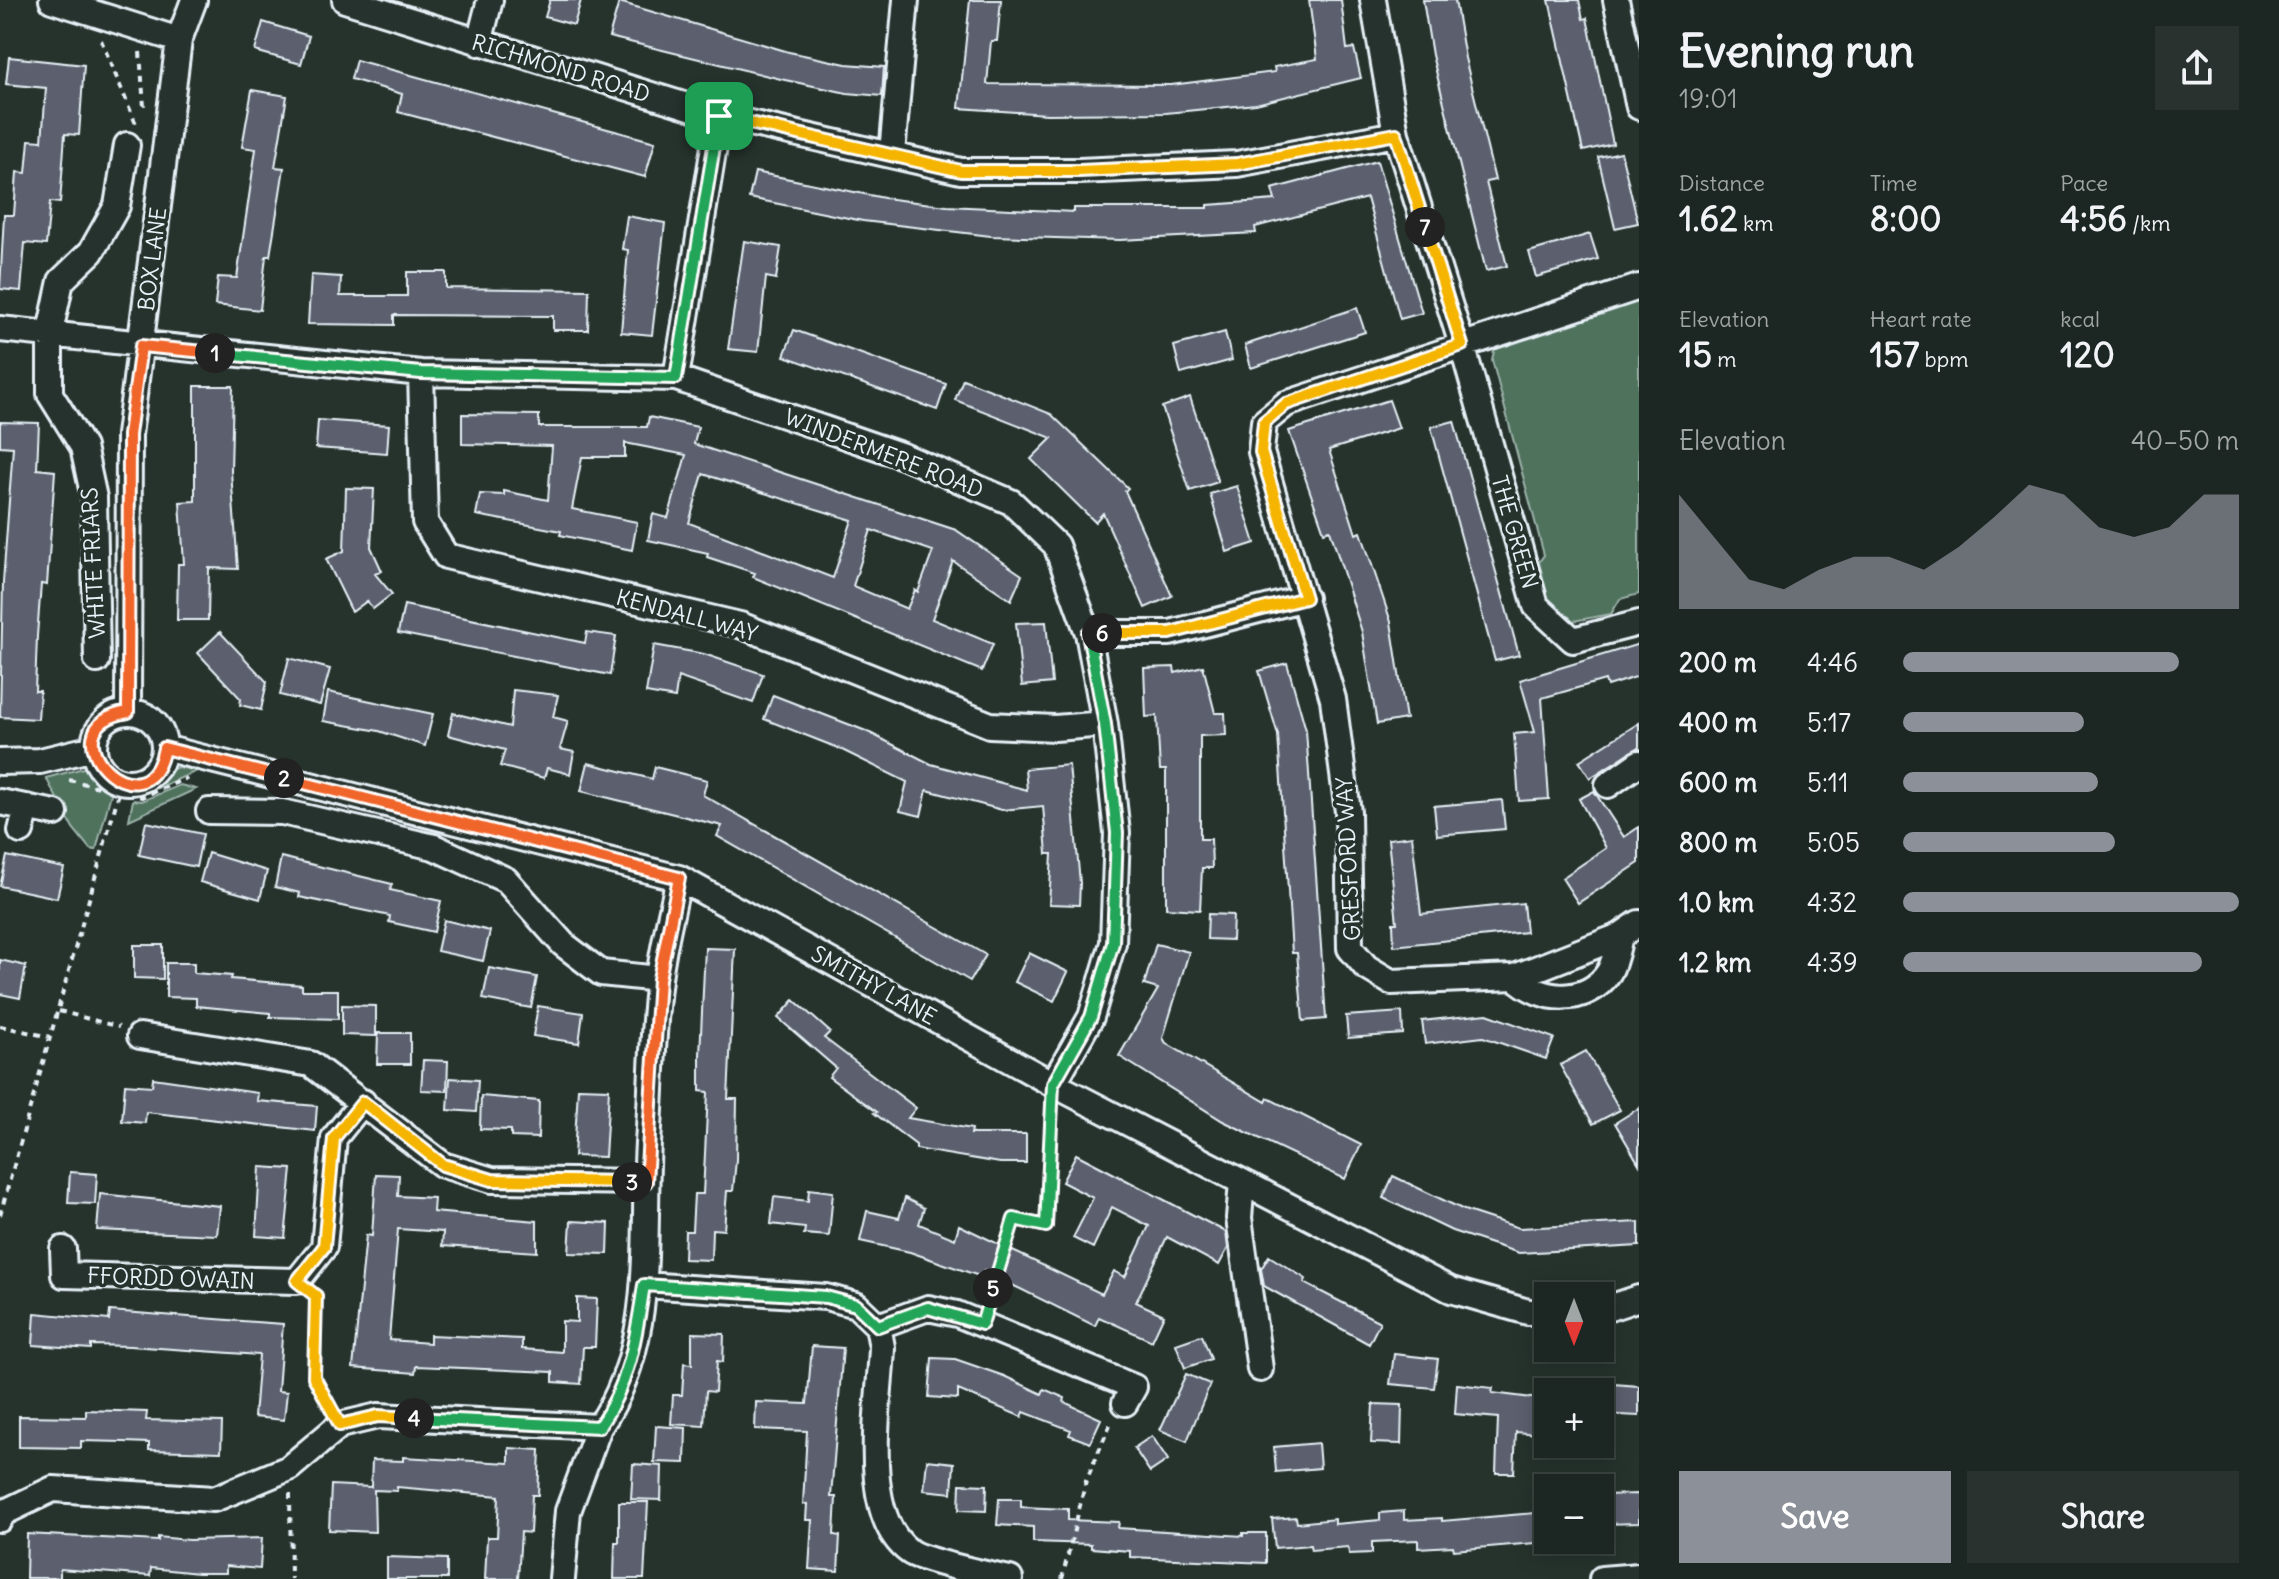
<!DOCTYPE html>
<html lang="en">
<head>
<meta charset="utf-8">
<style>
	body { margin:0; font-family:Delius,sans-serif; background:#29322f; color:#f1f3f6; height:100vh; display:flex; flex-direction:column; font-size:30px; white-space:nowrap }
	* { box-sizing:border-box; margin:0 }
	p { font-size:26px; color:#a0a5a5 }
	.icon { flex:none; width:44px; height:44px; fill:none; stroke:currentColor; stroke-width:2; stroke-linecap:round; stroke-linejoin:round }
	.map { position:relative; flex:1; overflow:hidden }
	.panel { display:flex; flex-direction:column; background:#1c2622; width:640px }
	.panel>* { flex:none }
	.needle { width:52px; rotate:180deg }
	.buttons { position:absolute; left:1534px; top:1282px; display:grid; gap:16px }
	.buttons a { display:grid; place-items:center; width:80px; height:80px; border-radius:0px; background:#1c2622; box-shadow:0 4px 20px #0003,0 0 0 2px #3a4340; font-size:40px }
	.pin { position:absolute; display:grid; place-items:center; width:68px; height:68px; color:#fff; margin:-34px; border-radius:16px; box-shadow:0 4px 12px #0006 }
	.km { position:absolute; width:40px; height:40px; margin:-20px; border-radius:50%; background:#222; color:#fff; font-size:22px; line-height:40px; text-align:center }
	.round { display:grid; place-items:center; flex:none; width:84px; height:84px; border-radius:0px; background:#29322f }
	.headline { display:flex; align-items:center; justify-content:space-between; height:136px; padding:0 40px }
	h1 { font-size:44px; font-weight:700; line-height:60px }
	.stats { display:grid; grid-template-columns:repeat(3,1fr); gap:12px; height:136px; padding:8px 40px }
	.stats div { display:grid; align-content:center }
	.stats b { font-size:34px; font-weight:700 }
	.stats small { font-size:22px; font-weight:400 }
	.stats p { font-size:22px }
	.chart { height:224px; padding:16px 40px }
	.chart p { display:flex; justify-content:space-between }
	.chart svg { width:100%; height:144px; margin-top:8px; fill:#8c9099; opacity:.7 }
	.button { display:flex; gap:16px; margin-top:auto; padding:16px 40px }
	.button a { flex:1; height:92px; border-radius:0px; background:#8c9099; color:#fff; font-size:32px; font-weight:700; line-height:92px; text-align:center }
	.button a+a { background:#29322f; color:#f1f3f6 }
	ul { padding:0 40px; list-style:none; font-size:26px }
	li { display:grid; grid-template-columns:128px 96px 1fr; align-items:center; height:60px }
	li i { height:20px; border-radius:10px; background:#8c9099 }
	main { display:flex; flex:1; min-height:0 }
	.map>svg:first-child { display:block }
	.green { fill:#50725d; stroke:#9cb2aa; stroke-width:2 }
	.building { fill:#5b616e; stroke:#e8f1f8; stroke-width:2; fill-rule:evenodd }
	.lines { fill:none; stroke-linecap:round; stroke-linejoin:round }
	.minor-casing { stroke:#e8f1f8; stroke-width:30 }
	.path { stroke:#e8f1f8; stroke-width:4; stroke-dasharray:6 6; stroke-linecap:butt }
	.minor { stroke:#26332d; stroke-width:24 }
	.split-1-casing { stroke:#fff; stroke-width:16 }
	.split-2-casing { stroke:#fff; stroke-width:16 }
	.split-3-casing { stroke:#fff; stroke-width:16 }
	.split-4-casing { stroke:#fff; stroke-width:16 }
	.split-5-casing { stroke:#fff; stroke-width:16 }
	.split-6-casing { stroke:#fff; stroke-width:16 }
	.split-7-casing { stroke:#fff; stroke-width:16 }
	.split-8-casing { stroke:#fff; stroke-width:16 }
	.split-1 { stroke:#22a559; stroke-width:10 }
	.split-2 { stroke:#f0652b; stroke-width:10 }
	.split-3 { stroke:#f0652b; stroke-width:10 }
	.split-4 { stroke:#f5b400; stroke-width:10 }
	.split-5 { stroke:#22a559; stroke-width:10 }
	.split-6 { stroke:#22a559; stroke-width:10 }
	.split-7 { stroke:#f5b400; stroke-width:10 }
	.split-8 { stroke:#f5b400; stroke-width:10 }
	.labels { text-anchor:middle; dominant-baseline:central; stroke-width:7; stroke-linejoin:round; paint-order:stroke }
	.street-label { font-size:22px; fill:#e8f1f8; stroke:#26332d }
</style>
</head>
<body>
<main>
<div class="map">
<svg width="1639" height="1579" viewBox="0 0 1639 1579">
	<rect width="100%" height="100%" fill="#26332d"/>
	<filter id="ink" filterUnits="userSpaceOnUse"><feTurbulence type="fractalNoise" baseFrequency=".0125" numOctaves="2"/><feDisplacementMap in="SourceGraphic" scale="16" xChannelSelector="R" yChannelSelector="G"/><feConvolveMatrix kernelMatrix="1 2 1 2 8 2 1 2 1" color-interpolation-filters="sRGB"/></filter>
	<g filter="url(#ink)">
		<path class="green" d="M1639 293V594L1620 599 1611 614 1568 622 1550 606 1539 562 1544 555 1492 360 1496 343Z
			M91 766 97 778 113 786 96 850 90 849 73 828 46 778Z
			M178 767 197 771 141 795 125 793 128 786Z
			M180 785 196 789 129 820 133 800 142 801Z"/>
		<path class="building" d="M550 0H581L574 25 545 17Z
			M970 0H1001L997 41H991L987 84 1171 85 1275 72 1274 67 1317 59 1309 0H1341L1347 49 1354 48 1361 78 1256 104 1166 113 1047 114 959 108Z
			M1423 0H1455L1465 58 1495 180 1486 182 1507 266 1486 271 1432 55Z
			M1549 0H1579L1583 19 1587 18 1613 144 1583 151Z
			M619 2 789 52 846 64 884 67 882 96 847 93 785 80 609 37Z
			M263 22 309 36 301 64 255 51Z
			M9 57 84 65 79 135 65 134 60 203 50 202 46 245 25 243 21 291 0 289 4 215H14L17 172 26 173 29 140 42 141 46 88 6 84Z
			M356 60 655 142 645 177 398 112 402 94 351 79Z
			M252 90 287 96 275 167 284 168 270 256H266L260 310 215 305 218 277 237 278 256 149 242 147Z
			M1621 152 1638 223 1615 228 1598 157Z
			M1377 161 1422 313 1400 319 1367 198 1255 227 1256 233 1120 240 991 236 863 221 749 198 755 172 884 198 947 206 1074 212V208H1208V205L1275 200 1272 189Z
			M627 216 665 223 652 335 621 332 628 250 622 249Z
			M1590 234 1598 259 1536 277 1529 252Z
			M744 241 781 247 776 279 766 277 758 352 728 349Z
			M407 272H446V288L589 290 588 330H553V316L394 315V325L308 324 311 275 341 277 340 296H407Z
			M1357 308 1365 332 1251 368 1245 345Z
			M794 330 946 384 937 410 784 356Z
			M1225 332 1232 360 1181 374 1174 346Z
			M963 379 1051 414 1128 488 1125 491 1172 596 1145 608 1103 513 1095 522 1031 459 1052 438 955 400Z
			M195 386H233L231 471 238 569 209 568 208 620H177L178 564H184L180 502 195 501Z
			M1190 397 1218 482 1190 491 1162 407Z
			M1389 400 1399 428 1329 450 1356 534 1361 532 1391 622 1406 719 1377 724 1362 632 1330 530 1324 532 1289 431Z
			M462 414 539 415V427H647L649 417 698 427 694 444 956 530 1022 575 1011 600 953 561 932 619 993 644 982 671 753 577 755 573 707 557 708 553 648 540 653 514 668 518 686 455 625 443V457H582L572 509 637 522 632 550 560 535 561 531 476 515 480 494 504 495V491L548 500 552 446 462 444ZM703 474 852 520 833 578 689 523ZM871 530 933 551 918 592 915 590 907 609 853 586Z
			M318 420 389 425 387 453 316 448Z
			M1454 421 1519 655 1495 661 1431 427Z
			M0 422 39 423 37 469 55 471 47 585 41 584 37 636 35 691H40L38 719 0 717 3 582 13 447 0 446Z
			M1237 486 1255 543 1227 552 1210 494Z
			M346 488 374 489 371 547 382 571 375 574 392 594 373 609 367 601 352 612 326 559 344 551Z
			M404 605 585 643 587 632 616 636 610 675 398 633Z
			M1046 622 1052 683 1022 686 1016 623Z
			M220 632 267 682 261 710 240 705 241 699 198 653Z
			M1639 644V676L1607 686 1605 680 1542 698 1549 799 1519 801 1514 734 1535 732 1520 680Z
			M654 645 704 654 763 674 753 703 678 677 675 698 646 693Z
			M289 658 330 669 320 705 280 695Z
			M1287 663 1306 730 1326 1019 1303 1021 1297 953H1292L1278 735 1259 671Z
			M1203 666 1215 713H1225L1226 735 1200 736V839H1211L1212 868H1202L1200 910 1166 908V770H1160L1157 716 1146 717 1144 668 1174 667 1175 673Z
			M513 690 558 695 553 717 568 721 560 749 574 752 570 774 547 768 544 778 500 766 505 750 448 735 453 713 510 727Z
			M328 692 433 714 425 746 379 731 323 721Z
			M773 695 866 731 931 764 1027 790 1025 769 1069 765 1080 883 1079 905 1049 904 1052 854H1047L1043 806 1002 810 927 790 921 816 900 811 907 782 838 748 764 719Z
			M1639 723V747L1590 778 1579 761Z
			M588 763 652 779 655 767 707 780 703 795 986 955 970 981 717 836 722 826 581 791Z
			M1594 791 1624 837 1639 827V863L1578 903 1562 878 1606 848 1579 799Z
			M1502 800 1505 829 1437 835 1434 806Z
			M146 822 203 834 196 867 139 855Z
			M1412 836 1421 914 1523 903 1526 932 1394 946 1393 923H1397L1388 839Z
			M208 853 267 871 260 899 200 882Z
			M7 856 64 868 57 898 0 886Z
			M281 857 392 884 390 890 441 901 434 932 389 922 390 916 299 897 300 893 275 887Z
			M1208 914 1233 915 1232 940 1207 939Z
			M444 920 490 931 483 961 437 951Z
			M1156 944 1189 952 1163 1038 1166 1043 1266 1102 1268 1098 1361 1145 1345 1179 1223 1121 1119 1056 1158 989 1144 985Z
			M134 945H163V979L134 978Z
			M705 948 735 949 728 1099H737L736 1160 733 1191H727L724 1230 712 1229 711 1260 684 1259 685 1231H692L694 1194H703L708 1092 700 1091V1055Z
			M1029 953 1068 972 1054 1001 1015 982Z
			M0 960 26 966 20 998 0 994Z
			M166 963H194V973L232 976 231 979 302 985V990H338V1019L270 1017V1013L196 1006V998L166 997Z
			M489 968 537 977 531 1008 483 999Z
			M794 1000 830 1032 824 1038 916 1108 908 1118 972 1129 971 1134H1026V1163H1000L916 1149V1145L874 1113 877 1112 829 1077 836 1068 778 1018Z
			M342 1005 376 1006V1036L342 1035Z
			M538 1006 583 1013 579 1043 533 1036Z
			M1402 1012 1403 1034 1348 1038 1346 1016Z
			M1487 1014 1554 1038 1546 1059 1483 1037 1425 1044 1422 1021Z
			M378 1033H410V1064H377Z
			M1586 1051 1620 1110 1593 1124 1560 1065Z
			M423 1060 448 1061 447 1091 421 1090Z
			M153 1078 258 1093 257 1101 317 1106 315 1131 146 1112 145 1123 122 1121 125 1084 152 1086Z
			M450 1078 478 1080 476 1112 448 1110Z
			M578 1088 609 1089 605 1157 574 1156Z
			M481 1096 539 1101 538 1138 511 1137V1130L480 1129Z
			M1639 1108V1164L1615 1123Z
			M1076 1154 1226 1232 1228 1248 1219 1265 1167 1237 1136 1302 1164 1315 1152 1341 1099 1317 1095 1326 984 1271 982 1277 910 1252 860 1241 867 1211 899 1218 905 1198 924 1208 919 1224 955 1239 959 1225 1102 1294 1114 1271 1125 1277 1149 1226 1112 1207 1093 1248 1073 1238 1093 1198 1062 1182Z
			M260 1167 292 1169 285 1238 256 1236Z
			M70 1172 97 1174 95 1204 68 1203Z
			M376 1174 399 1175 398 1196 434 1198 433 1212 537 1221V1252L442 1246 443 1232 398 1229 389 1340 430 1343V1335L522 1339V1349L562 1352V1321L577 1322V1298L597 1299 595 1347H583L581 1384 553 1382V1372L416 1366 415 1373 353 1368 366 1235 372 1236Z
			M1393 1176 1464 1210 1519 1228 1639 1222V1246L1519 1253 1452 1231 1383 1198Z
			M809 1189 833 1192 829 1236 804 1234 805 1228 771 1224 774 1197 808 1201Z
			M100 1194 220 1206 217 1235 97 1230Z
			M571 1221 609 1223 608 1254 569 1253Z
			M1269 1256 1306 1279 1304 1283 1380 1322 1369 1344 1264 1286 1261 1269Z
			M110 1311 283 1324 278 1391 287 1392 284 1420 254 1417 259 1355 130 1346 91 1345V1349L33 1345 35 1313 109 1320Z
			M692 1333 724 1334 723 1362 717 1361 715 1392 706 1391 704 1426 671 1424 673 1395H682L684 1363 692 1364Z
			M1202 1335 1211 1359 1185 1368 1176 1344Z
			M812 1346 843 1348 831 1497H836L834 1535 840 1536 838 1571 809 1569 812 1520H806L807 1504H803L807 1431 755 1429 756 1402 807 1404Z
			M1394 1354 1438 1359 1434 1388 1390 1384Z
			M932 1358 955 1359 1004 1376 1042 1394 1044 1389 1065 1398 1064 1402 1101 1419 1090 1443 1069 1435 1071 1430 1024 1412 1022 1417 958 1390V1399L929 1397Z
			M1186 1374 1210 1384 1187 1441 1160 1430Z
			M1600 1383 1639 1386V1416L1600 1414Z
			M1457 1384 1493 1388 1492 1393 1548 1400V1435L1516 1432 1514 1473H1496L1498 1418 1455 1414Z
			M1373 1404 1402 1405 1401 1444 1371 1443Z
			M86 1410 147 1412 146 1420 222 1422 221 1452 149 1450V1443L124 1442 81 1441V1448L19 1447V1416L86 1417Z
			M656 1426 686 1428 685 1463 654 1462Z
			M1152 1436 1168 1460 1150 1472 1134 1448Z
			M1318 1443 1320 1468 1276 1472 1274 1447Z
			M509 1448 540 1450 538 1495H532L530 1533 521 1532 518 1579H485L487 1537H497L499 1496 397 1487V1491L374 1490 375 1532 329 1530 331 1485 371 1487 372 1460 403 1461V1457L509 1463Z
			M927 1460 954 1463 952 1493 924 1490Z
			M633 1464 662 1466 661 1500 631 1499Z
			M960 1484 987 1485 986 1511 959 1510Z
			M1639 1494V1523L1604 1524 1603 1495Z
			M999 1499H1021V1507L1068 1509V1520L1119 1522 1118 1528 1243 1536V1533H1266V1563L1130 1557V1551L1091 1548V1544L1033 1542V1527L997 1525Z
			M619 1502H648L644 1579H614L615 1542H619Z
			M1404 1511V1520L1442 1518V1521L1548 1512V1542L1454 1550 1453 1546 1418 1548V1540L1372 1542V1553L1349 1554 1348 1547 1311 1550 1310 1545 1275 1548 1272 1519 1296 1517 1297 1523 1335 1519V1524L1380 1520V1513Z
			M27 1534 158 1541V1537L189 1540 262 1538 260 1569 226 1566V1573H198L151 1568 150 1576 60 1569V1578H26Z
			M387 1557 447 1559V1579H387Z"/>
		<g class="lines">
			<g class="minor-casing">
				<path id="minor" d="M52 0 179 40
					M345 0 719 116 961 171H1079L1237 164 1396 134
					M1373 0 1396 134 1462 345 1536 606 1573 640 1639 623
					M1616 0 1639 107
					M479 43 490 0
					M892 153 906 0
					M1639 287 1286 404 1264 422 1261 452 1333 699 1348 812 1350 948 1366 967 1391 982 1515 977 1620 936 1639 923
					M0 329 421 373 676 378 903 456 1011 502 1056 545 1088 633 1105 724 1117 833 1113 943 1091 1017 1053 1084
					M421 373 425 522 446 556 740 625 990 725 1055 728 1105 724
					M676 378 719 116
					M1088 633H1170L1305 598
					M97 660 94 498 83 447 50 394V332L61 281 91 252 117 206 127 145
					M128 712 129 435 179 40 194 0
					M94 747a35 35 0 1 1 70 0a35 35 0 1 1-70 0Z
					M164 748 679 878 1053 1084 1451 1290 1528 1312H1548
					M0 762 40 761 94 748
					M1608 785 1639 763
					M0 802 55 813
					M209 811 282 812 434 847 506 880 563 944 601 973 659 979
					M21 831 27 807
					M1515 977C1541 1002 1587 1006 1609 972 1615 962 1617 948 1620 936
					M140 1036 311 1064 443 1165 492 1180 646 1182
					M1242 1182 1239 1218 1260 1369
					M63 1249 64 1275 297 1281 324 1247 334 1138 363 1102
					M644 1285 826 1297 856 1305 878 1326 928 1308 957 1314 1134 1387 1125 1403
					M1600 1311 1639 1298
					M878 1326 882 1347C880 1404 858 1515 910 1552 921 1560 993 1576 1010 1579
					M0 1519 3 1513 53 1489 214 1499 289 1468 340 1425 378 1416 599 1427C657 1345 642 1238 648 1143 652 1089 652 1033 659 979 663 945 672 911 679 878
					M562 1579 568 1511 599 1427
					M1602 1579 1639 1576"/>
			</g>
			<path class="path" d="M101 40 136 124
				M140 52 144 107
				M69 780 142 797 187 778
				M59 1011 119 1027
				M0 1026 50 1037
				M0 1215 122 782
				M315 1295 314 1377 329 1405
				M989 1301 1014 1219 1046 1226 1052 1110
				M290 1493 291 1579
				M1062 1579 1086 1481 1112 1420"/>
			<use href="#minor" class="minor"/>
		</g>
	</g>
	<g class="lines" filter="url(#ink)">
		<g class="split-1-casing">
			<path id="split-1" d="M215 353 421 373 676 378 719 116"/>
		</g>
		<g class="split-2-casing">
			<path id="split-2" d="M215 353 141 346 129 435 128 712C38 728 147 837 164 748L284 778"/>
		</g>
		<g class="split-3-casing">
			<path id="split-3" d="M284 778 679 878 659 979 646 1182H632"/>
		</g>
		<g class="split-4-casing">
			<path id="split-4" d="M414 1418 378 1416 340 1425 314 1377 316 1296 297 1281 324 1247 334 1138 363 1102 443 1165 492 1180 632 1182"/>
		</g>
		<g class="split-5-casing">
			<path id="split-5" d="M414 1418 599 1427C630 1383 636 1337 644 1285L826 1297 856 1305 878 1326 928 1308 982 1324 993 1288"/>
		</g>
		<g class="split-6-casing">
			<path id="split-6" d="M993 1288 1014 1219 1046 1226 1053 1084 1091 1017 1113 943 1117 833 1105 724 1088 633H1102"/>
		</g>
		<g class="split-7-casing">
			<path id="split-7" d="M1102 633H1170L1305 598 1261 452 1264 422 1286 404 1462 345 1425 227"/>
		</g>
		<g class="split-8-casing">
			<path id="split-8" d="M719 116 961 171H1079L1237 164 1396 134 1425 227"/>
		</g>
		<use href="#split-1" class="split-1"/>
		<use href="#split-2" class="split-2"/>
		<use href="#split-3" class="split-3"/>
		<use href="#split-4" class="split-4"/>
		<use href="#split-5" class="split-5"/>
		<use href="#split-6" class="split-6"/>
		<use href="#split-7" class="split-7"/>
		<use href="#split-8" class="split-8"/>
	</g>
	<g class="labels">
		<g class="street-label">
			<text transform="translate(561 68) rotate(17)">RICHMOND ROAD</text>
			<text transform="translate(152 259) rotate(-83)">BOX LANE</text>
			<text transform="translate(884 453) rotate(21)">WINDERMERE ROAD</text>
			<text transform="translate(1515 532) rotate(74)">THE GREEN</text>
			<text transform="translate(93 563) rotate(-93)">WHITE FRIARS</text>
			<text transform="translate(687 615) rotate(15)">KENDALL WAY</text>
			<text transform="translate(1348 859) rotate(-93)">GRESFORD WAY</text>
			<text transform="translate(874 985) rotate(29)">SMITHY LANE</text>
			<text transform="translate(171 1278) rotate(2)">FFORDD OWAIN</text>
		</g>
	</g>
</svg>
<div class="buttons">
<a><svg class="needle" viewBox="-14 -14 28 28"><path d="M0-13l5 13h-10z" fill="#e53935"/><path d="M0 13l5-13h-10z" fill="#a0a5a5"/></svg></a>
<a>+</a>
<a>−</a>
</div>
<div class="pin" style="left:719px;top:116px;background:#1e9e55"><svg class="icon" aria-label="arrive" viewBox="0 0 24 24"><path d="M6 21V4h12l-3 4 3 4H6"/></svg></div>
<b class="km" style="left:215px;top:353px">1</b>
<b class="km" style="left:284px;top:778px">2</b>
<b class="km" style="left:632px;top:1182px">3</b>
<b class="km" style="left:414px;top:1418px">4</b>
<b class="km" style="left:993px;top:1288px">5</b>
<b class="km" style="left:1102px;top:633px">6</b>
<b class="km" style="left:1425px;top:227px">7</b>
</div>
<section class="panel">
<div class="headline"><div><h1>Evening run</h1><p>19:01</p></div><a class="round"><svg class="icon" aria-label="share" viewBox="0 0 24 24"><path d="M12 15V3M7 8l5-5 5 5M5 13v7h14v-7"/></svg></a></div>
<div class="stats">
<div><p>Distance</p><b>1.62<small> km</small></b></div>
<div><p>Time</p><b>8:00</b></div>
<div><p>Pace</p><b>4:56<small> /km</small></b></div>
</div>
<div class="stats">
<div><p>Elevation</p><b>15<small> m</small></b></div>
<div><p>Heart rate</p><b>157<small> bpm</small></b></div>
<div><p>kcal</p><b>120</b></div>
</div>
<div class="chart"><p><span>Elevation</span>40–50 m</p>
<svg viewBox="0 0 160 44" preserveAspectRatio="none"><path d="M0 44V9L10 22L20 35L30 38L40 32L50 28L60 28L70 32L80 25L90 16L100 6L110 9L120 19L130 22L140 19L150 9L160 9V44z"/></svg>
</div>
<ul>
<li><b>200 m</b>4:46<i style="width:82%"></i></li>
<li><b>400 m</b>5:17<i style="width:54%"></i></li>
<li><b>600 m</b>5:11<i style="width:58%"></i></li>
<li><b>800 m</b>5:05<i style="width:63%"></i></li>
<li><b>1.0 km</b>4:32<i style="width:100%"></i></li>
<li><b>1.2 km</b>4:39<i style="width:89%"></i></li>
</ul>
<div class="button"><a>Save</a><a>Share</a></div>
</section>
</main>
</body>
</html>
